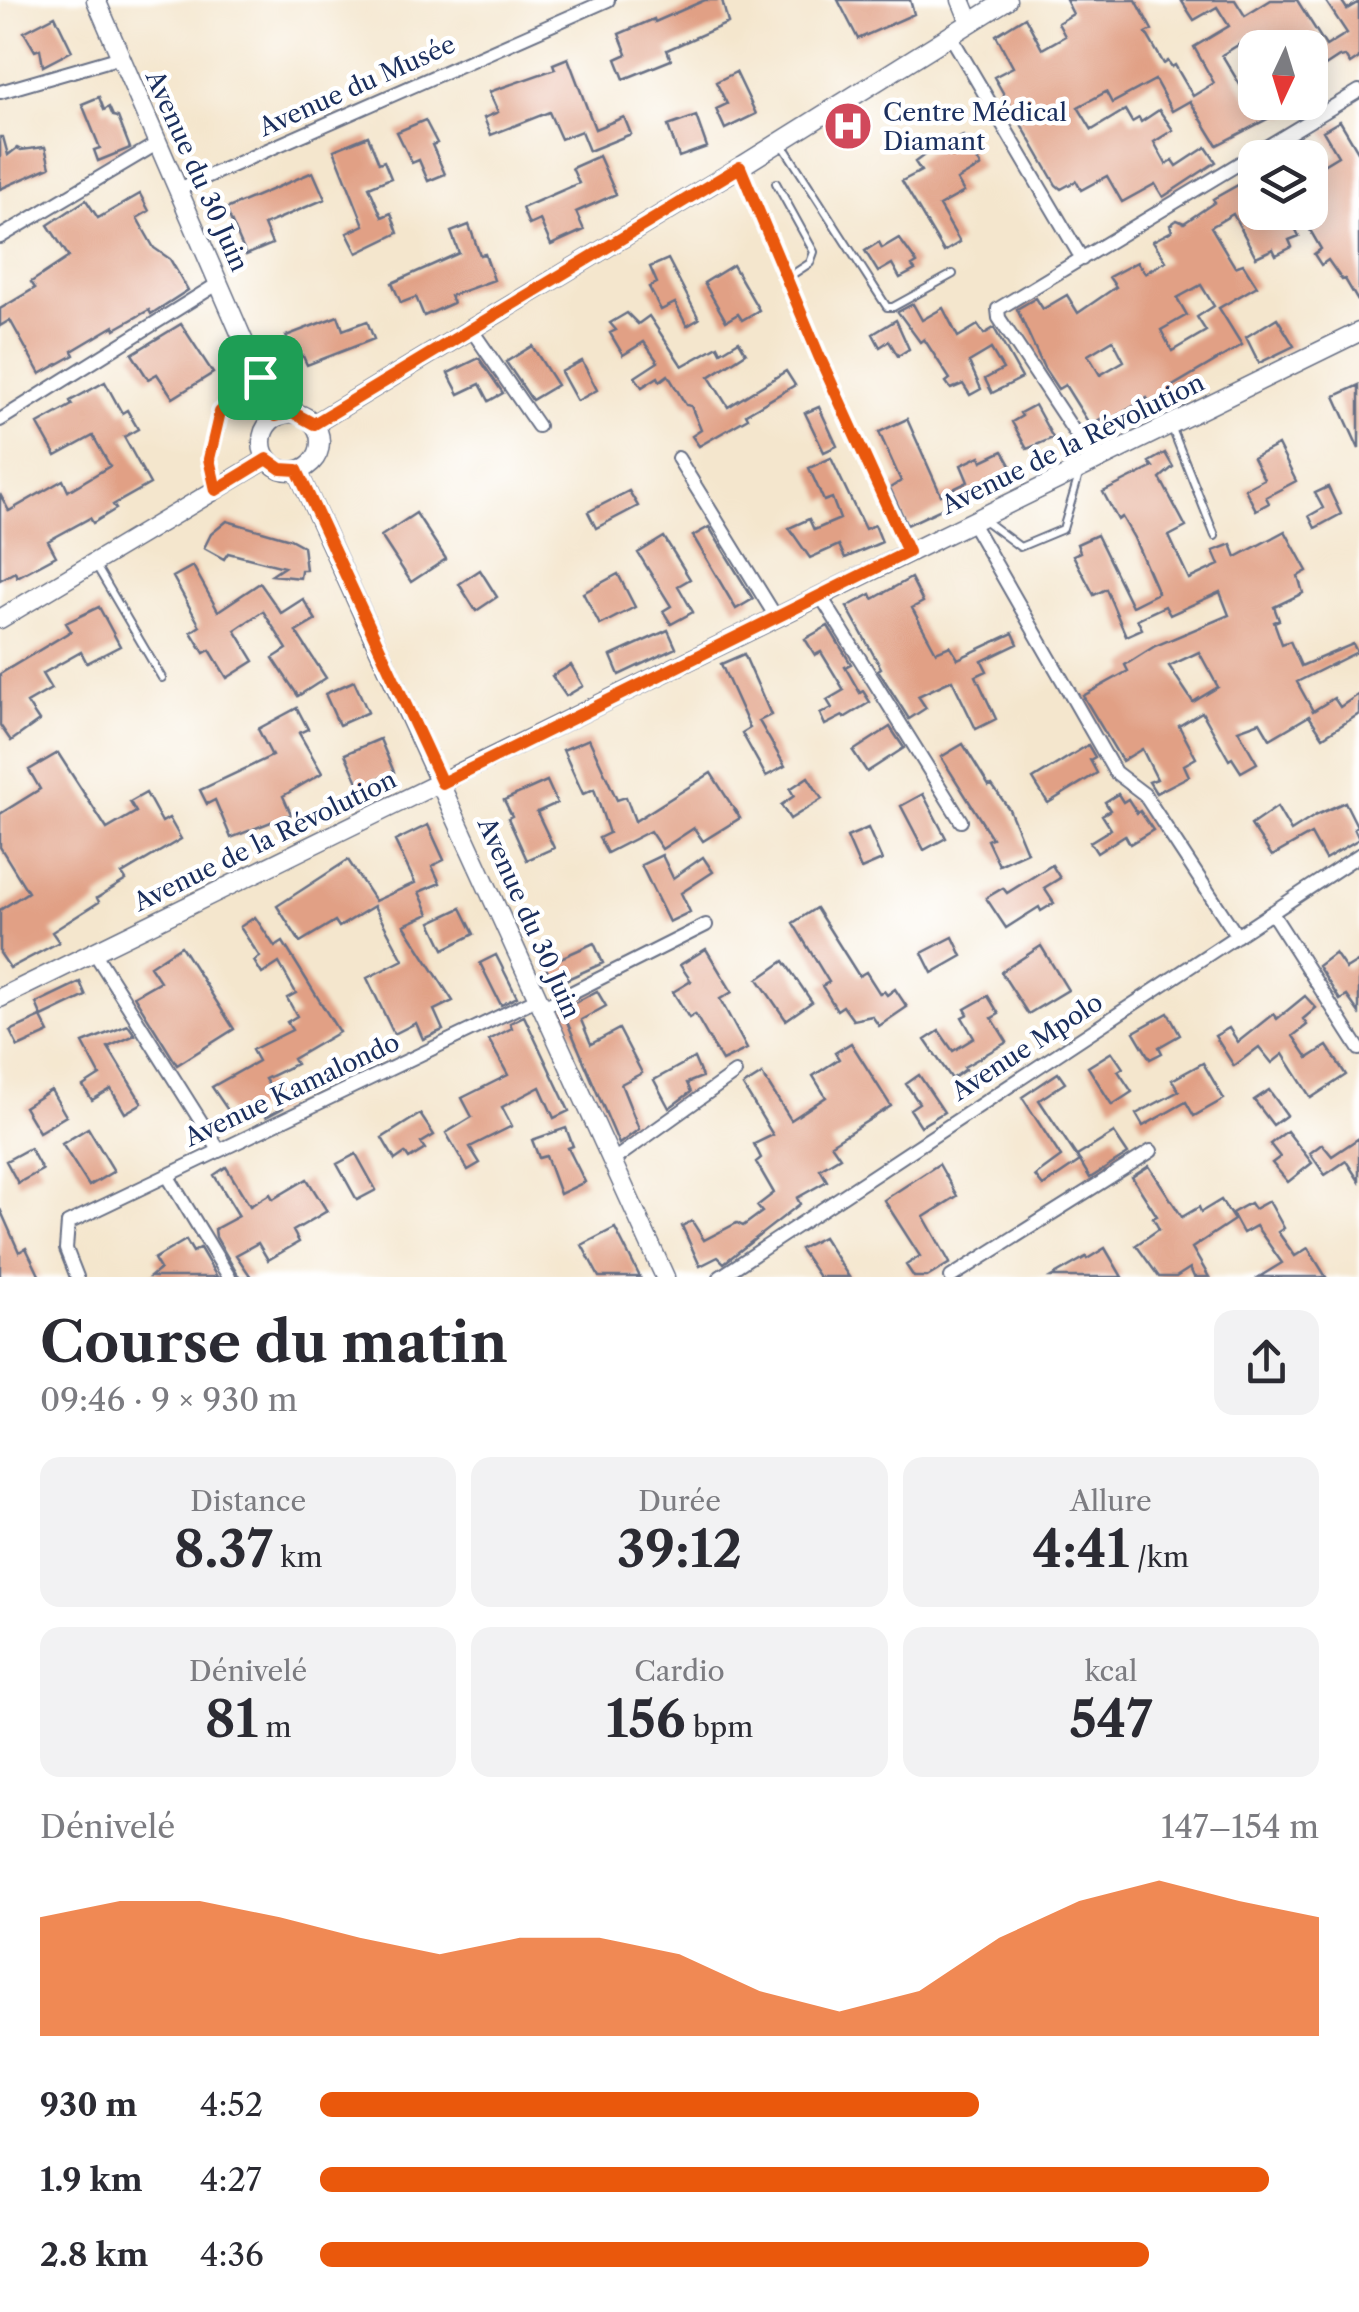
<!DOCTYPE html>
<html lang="fr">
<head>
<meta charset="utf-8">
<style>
	body { margin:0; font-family:"Libre Caslon Text",serif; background:#f2f2f3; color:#2b2b33; height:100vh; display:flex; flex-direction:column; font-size:38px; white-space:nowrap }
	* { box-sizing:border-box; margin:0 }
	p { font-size:32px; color:#7c7c81 }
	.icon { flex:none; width:55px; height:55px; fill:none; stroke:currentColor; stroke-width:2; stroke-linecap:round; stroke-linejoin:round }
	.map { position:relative; height:1277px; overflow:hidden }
	.panel { display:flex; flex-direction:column; background:#fff; flex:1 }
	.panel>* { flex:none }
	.needle { width:65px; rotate:184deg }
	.buttons { position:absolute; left:1238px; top:30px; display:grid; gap:20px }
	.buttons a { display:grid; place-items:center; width:90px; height:90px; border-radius:20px; background:#fff; box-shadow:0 5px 25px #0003; font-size:50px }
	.pin { position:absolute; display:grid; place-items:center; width:85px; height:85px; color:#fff; margin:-42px; border-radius:20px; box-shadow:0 5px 15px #0006 }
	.round { display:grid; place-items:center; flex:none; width:105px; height:105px; border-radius:20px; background:#f2f2f3 }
	.summary { display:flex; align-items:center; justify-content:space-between; height:170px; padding:0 40px }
	h1 { font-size:55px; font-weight:700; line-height:75px }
	.metrics { display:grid; grid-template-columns:repeat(3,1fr); gap:15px; height:170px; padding:10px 40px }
	.metrics div { display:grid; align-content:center; border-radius:20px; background:#f2f2f3; text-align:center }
	.metrics b { font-size:50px; font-weight:700 }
	.metrics small { font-size:28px; font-weight:400 }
	.metrics p { font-size:28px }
	.chart { height:280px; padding:20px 40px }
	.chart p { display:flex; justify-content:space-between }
	.chart svg { width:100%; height:180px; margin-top:10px; fill:#ea580c; opacity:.7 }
	ul { padding:0 40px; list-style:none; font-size:32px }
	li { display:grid; grid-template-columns:160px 120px 1fr; align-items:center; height:75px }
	li i { height:25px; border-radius:12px; background:#ea580c }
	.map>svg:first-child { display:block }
	.building { fill:#e1a085; fill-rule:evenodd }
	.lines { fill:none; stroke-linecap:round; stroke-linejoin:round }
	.lane-casing { stroke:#676f85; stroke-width:10 }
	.street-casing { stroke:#676f85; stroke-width:16 }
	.secondary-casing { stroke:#676f85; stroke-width:21 }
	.lane { stroke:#fff; stroke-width:6 }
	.street { stroke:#fff; stroke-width:12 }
	.secondary { stroke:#fff; stroke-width:18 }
	.route-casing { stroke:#fff; stroke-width:20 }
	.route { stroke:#ea580c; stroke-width:12 }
	.labels { text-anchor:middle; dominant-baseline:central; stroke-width:9; stroke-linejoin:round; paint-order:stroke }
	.street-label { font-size:25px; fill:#1b2f5e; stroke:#fff }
	.poi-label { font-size:25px; fill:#1b2f5e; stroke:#fff; text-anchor:start }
</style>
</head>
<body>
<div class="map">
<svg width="1359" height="1277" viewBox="0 0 1359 1277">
	<rect width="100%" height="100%" fill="#fff"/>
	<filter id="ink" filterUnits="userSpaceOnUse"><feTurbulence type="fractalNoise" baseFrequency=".01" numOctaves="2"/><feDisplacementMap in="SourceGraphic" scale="20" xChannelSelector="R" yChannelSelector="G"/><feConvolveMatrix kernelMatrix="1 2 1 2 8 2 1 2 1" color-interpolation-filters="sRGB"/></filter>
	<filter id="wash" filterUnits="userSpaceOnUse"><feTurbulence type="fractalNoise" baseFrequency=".0048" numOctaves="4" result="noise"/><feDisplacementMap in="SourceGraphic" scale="40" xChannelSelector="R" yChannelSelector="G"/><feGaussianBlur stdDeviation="2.25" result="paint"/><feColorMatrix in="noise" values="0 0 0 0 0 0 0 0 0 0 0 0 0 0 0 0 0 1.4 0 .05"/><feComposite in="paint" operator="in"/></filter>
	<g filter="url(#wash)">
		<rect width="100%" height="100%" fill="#f4e6cd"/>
		<g id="blocks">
			<path class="building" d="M705 0H722L728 23 667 50 671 60 624 79 616 59 627 54 619 34 654 19 655 22Z
				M838 0H910L914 14 858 39Z
				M1066 0H1136L1152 30 1146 33 1164 64 1168 61 1172 67 1175 65 1193 96 1214 83 1194 47 1229 26 1217 7 1194 20 1181 0H1235L1245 16 1271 0H1297L1326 46 1347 33 1325 0H1341L1347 9 1359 2V58L1350 64 1345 56 1339 57 1310 76V48H1265L1256 34 1222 55 1251 103 1306 102 1284 117 1281 112 1217 145 1190 101 1172 111 1155 80 1112 103 1106 92 1078 107 1092 130 1125 110 1132 122 1139 118 1141 122 1159 110 1173 130 1154 142 1166 164 1173 160 1177 166 1206 147 1216 162 1163 197 1155 184 1122 202 1107 176 1081 190 1076 181 1061 189 1056 185 994 77 1013 67 996 35 1025 17 1042 49 1065 36 1058 23 1073 14Z
				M55 16 72 51 43 66 40 49 35 51 24 32Z
				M568 58 595 129 624 117 631 134 589 151 581 131 561 139 549 112 491 135 484 118 498 112 489 92 555 69 553 64Z
				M736 72 756 114 725 129 716 109 727 104 716 82Z
				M99 97 104 110 109 107 113 116 118 117 130 148 98 161 94 150 100 148 82 104Z
				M696 116 707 147 679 157 668 126Z
				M425 120 437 143 432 145 445 174 428 181 419 160 412 163 397 132Z
				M1340 121 1359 153V303L1345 279 1342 280 1328 260 1321 265 1314 254 1321 249 1310 230V224L1320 219 1310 197V173L1338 156 1323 131Z
				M368 136 379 163 384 161 391 178 369 187 382 217 391 213 398 233 357 253 347 233 364 225 334 150Z
				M963 136 981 166 957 180 964 192 939 206 960 242 944 252 902 181 921 171 915 162 927 153Z
				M0 137H3L8 155 17 148 21 150 45 147 50 167 0 189Z
				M599 156 616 194 576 212 584 230 551 245 540 220 529 225 522 208 579 183 572 168Z
				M313 172 325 199 264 225 272 244 246 255 226 209Z
				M1247 180 1255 192V225L1279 212H1287L1299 236 1289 240 1292 247 1276 255 1273 249 1256 257 1233 214 1211 227 1235 267 1243 264 1257 286 1219 308 1242 345 1171 387 1174 392 1151 405 1147 398 1107 422 1104 417 1090 425 1065 385 1058 389 1044 368 1017 309 1036 298 1043 309 1067 295 1078 313 1116 287 1109 277 1137 262 1145 273 1166 261 1153 241 1172 231 1170 225 1177 220 1184 223 1215 202 1213 199ZM1201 285 1214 306 1197 317 1206 331 1172 351 1161 330 1187 315 1177 298ZM1113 340 1124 361 1100 375 1088 355Z
				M140 194 149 211 137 218 154 248 170 259 188 290 151 314 149 310 115 329 114 326 72 351 74 355 40 374 10 320 0 326V309L35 288 31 282 69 257 48 225 86 200 98 218Z
				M469 225 480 255 485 254 494 280 450 296 453 303 424 316 416 297 401 303 392 283 459 253 451 232Z
				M899 238 917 263 912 266 915 270 900 278 892 264 878 272 865 251 879 242 882 248Z
				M668 259 699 319 687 326 675 303 661 310 649 287 657 283 650 267Z
				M733 265 759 310 742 320 738 314 726 321 704 283Z
				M913 304 922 320 943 308 958 337 978 325 984 334 994 328 1022 378 992 393 985 379 1003 369 991 349 969 362 981 389 970 395 963 384 951 389 946 382 950 379 924 339 920 342 898 312Z
				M627 313 638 324 649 316 682 366 718 346 721 352 739 341 746 353 709 377 728 407 786 371 795 385 746 414 748 418 699 446 692 436 701 430 691 406 686 405 668 375 660 381 658 377 642 387 635 377 658 362 644 342 623 355 610 333 616 330 610 323Z
				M338 316 343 330 367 321 374 339 307 365 303 356 296 359 286 336Z
				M1277 318 1294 346 1259 363 1246 337Z
				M896 320 909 349 898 356 889 341 880 347 873 334Z
				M181 324 213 373 173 398 157 374 148 379 132 354Z
				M532 346 557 385 532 400 506 362Z
				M479 358 503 393 489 401 480 384 459 394 448 373Z
				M582 361 597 390 577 401 561 372Z
				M105 382 122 413 127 410 138 429 124 437 150 484 113 505 116 509 93 523 90 518 48 541 56 556 17 577 15 572 0 580V494L9 511 63 480 68 491 110 466 93 436 56 456 38 424 72 405 70 401Z
				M1359 385V449L1335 396Z
				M1035 405 1053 438 1027 449 1012 422 1022 416 1020 413Z
				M819 407 837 446 824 452 805 413Z
				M907 419 941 495 968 482 961 465 980 456 982 461 1003 451 1016 474 907 525 890 488 901 481 879 432Z
				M1278 445 1296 481 1266 497 1269 503 1256 510 1245 489 1264 479 1253 458Z
				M1165 453 1173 467 1160 478 1186 527 1169 536 1189 579 1219 565 1213 551 1231 544 1236 557 1285 531 1307 571 1298 576 1303 593 1274 607 1279 620 1274 622 1282 644 1290 641 1301 666 1353 644 1357 652 1297 682 1313 711 1334 698 1340 707 1359 694V714L1323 737 1309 716 1270 739 1260 722 1238 730 1257 763 1241 772 1232 758 1229 760 1202 712 1179 726 1196 758 1184 765 1189 776 1156 793 1149 782 1157 779 1142 749 1122 761 1083 696 1128 671 1125 665 1155 646 1229 615 1220 592 1170 615 1165 606 1137 619 1142 629 1126 636 1106 589 1094 595 1073 555 1080 552 1077 544 1097 535 1132 606 1158 593 1134 538 1122 517 1118 520 1103 492 1153 467 1149 462ZM1199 652 1218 687 1193 702 1169 666Z
				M831 458 865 529 875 525 882 542 845 558 839 545 810 558 789 528 809 519 814 530 840 519 832 498 824 501 809 468Z
				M1328 487 1341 514 1315 528 1309 516 1323 508 1315 493Z
				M629 491 638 506 596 528 588 512Z
				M416 513 446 559 411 582 381 536Z
				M227 521 290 539 303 546 306 570H301L300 578 272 575 284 567 228 553 224 559 204 548 211 534Z
				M709 527 753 599 736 609 693 536Z
				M664 537 690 579 678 586 693 612 671 624 663 611 671 606 638 553Z
				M193 566 218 611 260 583 281 613 303 599 316 620 296 632 326 678 298 696 273 658 287 649 263 611 235 630 254 661 227 678 210 650 204 653 191 632 200 626 173 577Z
				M480 570 497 597 476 611 459 584Z
				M618 574 635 607 600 625 583 593Z
				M911 578 923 602 912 608 936 652 950 646 958 659 1013 633 1018 644 982 661 987 671 976 676 996 719 976 729 952 680 918 696 926 708 909 719 878 670 881 668 847 607 871 594 873 599Z
				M99 607 120 646 87 663 81 652 42 674 51 689 27 703 39 721 11 741 0 725V674L71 631 66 623Z
				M828 626 851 664 845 667 860 693 863 691 870 702 844 718 843 716 825 725 820 714 832 708 827 700 844 690 821 652 815 655 805 639Z
				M668 630 676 648 619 675 611 656Z
				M744 654 771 715 759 721 785 766 766 776 742 733 750 728 721 664Z
				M571 665 583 686 566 696 552 676Z
				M354 681 368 712 339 725 325 694Z
				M297 708 308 729 299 733 322 773 283 796 291 814 231 838 215 800 207 804 200 790 272 756 258 729Z
				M890 727 904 748 867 772 853 751Z
				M380 739 394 772 360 786 345 754Z
				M589 739 617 800 626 797 635 821 711 773 740 818 703 841 694 828 662 849 650 831 607 853 599 838 609 833 594 789 583 794 563 750Z
				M963 744 989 786 992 785 1009 809 1027 852 999 865 987 840 992 838 941 757Z
				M1088 745 1095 757 1090 760 1097 773 1048 803 1033 779Z
				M58 753 107 829 136 812 130 802 146 793 162 822 169 818 181 839 122 874 126 880 97 898 99 902 52 932 59 942 10 968 0 953V910L28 892 0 847V814L40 789 29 770Z
				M808 777 822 799 790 819 781 805 794 796 790 789Z
				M547 781 557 803 537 812 554 848 527 860 508 818 512 816 504 800Z
				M923 794 946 838 924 850 901 806Z
				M1118 794 1123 802 1128 799 1137 813 1140 811 1153 830 1130 844 1125 835 1097 853 1090 842 1111 829 1102 815 1110 810 1105 802Z
				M1345 802 1357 826 1354 828 1359 839 1325 859 1311 834 1272 856 1251 825 1277 807 1291 831 1316 815Z
				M428 825 444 860 432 866 440 883 419 892 429 914 404 925 453 1001 434 1010 443 1030 423 1039 416 1023 394 1034 367 978 403 960 374 906 339 927 335 921 300 942 277 906 348 860 375 901 415 883 395 841Z
				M868 828 882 860 861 869 847 837Z
				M662 855 673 878 703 857 713 872 681 893 690 912 669 922 641 865Z
				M1052 865 1060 878 1044 888 1054 903 1041 911 1039 907 1006 928 986 898 1003 888 1007 893Z
				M461 908 474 934 444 949 431 922Z
				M816 908 859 976 866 972 880 994 884 991 887 995 895 989 907 1007 879 1026 872 1016 853 1020 843 1006 837 1010 822 986 829 982 793 923Z
				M255 917 275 947 283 942 339 1032 293 1059 296 1064 265 1079 283 1108 266 1117 259 1106 236 1122 212 1087 258 1061 252 1050 292 1030 287 1022 297 1016 287 998 296 993 279 963 262 974 254 961 260 957 240 927Z
				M953 937 962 956 932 973 922 953Z
				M594 943 603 963 554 985 545 965Z
				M181 946 234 1029 177 1065 134 996 160 981 150 966Z
				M1041 946 1068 990 1028 1014 1001 972Z
				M706 949 732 992 720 999 747 1049 722 1061 695 1014 689 1018 673 992 691 981 680 965Z
				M1335 953 1346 969 1359 961V1013L1347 996 1340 1000 1318 966Z
				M496 955 517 997 501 1005 480 963Z
				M784 961 812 1002 786 1020 758 979Z
				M80 982 86 996 42 1017 36 1003Z
				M597 991 606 1006 581 1020 591 1044 619 1029 642 1073 621 1084 639 1129 619 1144 562 1010Z
				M988 996 999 1014 992 1018 1007 1042 964 1067 966 1069 952 1079 925 1040 939 1031 953 1051 974 1038 962 1017 968 1014 965 1009Z
				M1305 996 1316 1008 1303 1019 1307 1025 1293 1036 1308 1058 1327 1046 1346 1075 1311 1098 1283 1054 1272 1063 1259 1047 1234 1066 1215 1036 1229 1028 1238 1042 1273 1014 1277 1019Z
				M1168 1013 1180 1035 1159 1047 1162 1053 1150 1059 1134 1032Z
				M524 1016 569 1111 554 1118 540 1087 502 1107 512 1126 470 1147 480 1163 468 1170 446 1133 472 1117 462 1098 508 1075 489 1040 512 1028 510 1023Z
				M41 1017 49 1033 18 1047 10 1031Z
				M128 1025 135 1035 108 1047 142 1103 125 1113 111 1089 92 1100 83 1086 100 1075 83 1043Z
				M851 1043 891 1106 831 1144 840 1157 820 1169 827 1181 797 1198 800 1204 724 1263 718 1257 700 1266 682 1226 692 1221 704 1240 737 1223 743 1226 762 1212 757 1206 774 1193 756 1162 761 1158 754 1144 773 1135 743 1086 762 1074 791 1120 826 1097 813 1076 839 1059 835 1053Z
				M1112 1052 1123 1068 1118 1071 1132 1092 1112 1105 1088 1067Z
				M694 1058 702 1077 687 1083 691 1092 669 1108 654 1080Z
				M1203 1063 1224 1099 1194 1116 1186 1102 1143 1126 1136 1114 1179 1091 1172 1080Z
				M1058 1073 1065 1083 1039 1100 1079 1160 1077 1156 1114 1133 1128 1154 1090 1178 1080 1161 1043 1186 1035 1176 1061 1157 1022 1097Z
				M919 1075 944 1112 921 1126 910 1109 919 1103 906 1084Z
				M51 1090 66 1116 39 1132 24 1107Z
				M1269 1090 1287 1115 1273 1125 1254 1100Z
				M420 1114 434 1135 421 1143 425 1149 409 1159 405 1153 395 1160 382 1138Z
				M88 1128 114 1171 89 1186 62 1144Z
				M566 1128 573 1146 568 1148 585 1182 560 1194 546 1156 539 1158 532 1140Z
				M1287 1131 1312 1163 1288 1182 1272 1163 1280 1157 1270 1144Z
				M1359 1138V1181L1346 1161 1325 1175 1310 1153 1322 1144 1332 1156Z
				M30 1148 42 1170 18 1183 6 1161Z
				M356 1154 376 1190 357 1200 337 1164Z
				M939 1164 957 1196 924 1217 950 1263 927 1277H914L906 1265 920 1256 884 1200Z
				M1149 1166 1182 1217 1199 1207 1201 1212 1221 1200 1234 1220 1192 1248 1209 1277H1194L1190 1268 1176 1277H1159L1136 1245 1159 1229 1153 1218 1157 1216 1132 1177Z
				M226 1167 250 1206 270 1194 273 1199 307 1179 327 1211 293 1231 299 1242 268 1260 258 1243 236 1255 251 1277H239L216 1237 215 1229 239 1216 214 1175Z
				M1269 1201 1284 1228 1278 1232 1295 1256 1308 1248 1326 1277H1259L1282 1263 1256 1226 1243 1233 1232 1213 1250 1203 1254 1209Z
				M0 1209 19 1252 26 1248 40 1277H0Z
				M615 1228 640 1277H599L582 1245Z
				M823 1237 849 1277H819L800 1249Z
				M186 1240 193 1252 200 1248 217 1277H150L160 1269 154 1259Z
				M1105 1248 1122 1277H1051L1086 1257 1087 1259Z"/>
		</g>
	</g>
	<g filter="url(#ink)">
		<use href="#blocks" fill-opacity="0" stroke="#676f85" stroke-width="2.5"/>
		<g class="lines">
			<g class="lane-casing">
				<path id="lane" d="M782 144 887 307H893L953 274
					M776 183 814 252 810 263 787 278
					M1171 426 1215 536
					M215 486 209 459 220 412 259 378
					M984 520 1020 547 1063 529 1079 475
					M95 564 162 678"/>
			</g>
			<g class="street-casing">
				<path id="street" d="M950 35 1082 259
					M0 92 121 57
					M740 167 819 356 908 552
					M179 189 608 0
					M0 237 158 143
					M471 329 538 426
					M0 420 219 283
					M678 458 776 617
					M1095 463 999 318 998 309 1359 91
					M971 521 1115 772 1144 794 1237 936
					M820 595 961 821
					M1272 913 1359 1049
					M94 952 219 1150
					M541 1008 706 925
					M612 1161 735 1073
					M167 1175 229 1277
					M77 1277 66 1249 68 1223 536 999
					M720 1277 1359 855
					M951 1277 1151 1151"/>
			</g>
			<g class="secondary-casing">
				<path id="secondary" d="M96 0 276 416
					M961 0 970 22
					M262 442a29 29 0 1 1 58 0a29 29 0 1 1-58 0Z
					M314 424 740 167 1007 0
					M297 470 665 1277
					M0 619 267 459
					M0 998 1359 332"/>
			</g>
			<use href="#lane" class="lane"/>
			<use href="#street" class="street"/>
			<use href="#secondary" class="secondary"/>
		</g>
	</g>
	<g class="lines" filter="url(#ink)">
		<g class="route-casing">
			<path id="route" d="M740 167 819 356 908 552 442 783 297 470 281 469 267 459 216 490 209 459 220 412 260 377 276 416 292 412 314 424Z"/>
		</g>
		<use href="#route" class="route"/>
	</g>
	<defs>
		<g id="hospital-disc" transform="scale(2.5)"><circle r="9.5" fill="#d1495b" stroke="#fff"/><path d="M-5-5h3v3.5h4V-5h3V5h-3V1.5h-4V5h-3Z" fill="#fff"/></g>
	</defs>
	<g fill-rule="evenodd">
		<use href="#hospital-disc" x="848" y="126"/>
	</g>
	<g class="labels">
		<g class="street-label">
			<text transform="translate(357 86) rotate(-24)">Avenue du Musée</text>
			<text transform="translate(197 171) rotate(66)">Avenue du 30 Juin</text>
			<text transform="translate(1073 444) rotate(-26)">Avenue de la Révolution</text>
			<text transform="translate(265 841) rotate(-26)">Avenue de la Révolution</text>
			<text transform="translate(529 918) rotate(66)">Avenue du 30 Juin</text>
			<text transform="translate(1027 1047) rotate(-33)">Avenue Mpolo</text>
			<text transform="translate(292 1090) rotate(-25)">Avenue Kamalondo</text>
		</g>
		<g class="poi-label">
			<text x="883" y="112">Centre Médical<tspan x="883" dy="29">Diamant</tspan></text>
		</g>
	</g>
</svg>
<div class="buttons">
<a><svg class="needle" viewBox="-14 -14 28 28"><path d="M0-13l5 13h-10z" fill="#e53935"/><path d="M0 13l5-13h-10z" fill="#7c7c81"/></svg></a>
<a><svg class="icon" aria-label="layers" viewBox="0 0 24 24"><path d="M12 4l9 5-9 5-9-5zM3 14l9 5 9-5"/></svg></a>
</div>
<div class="pin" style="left:260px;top:377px;background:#1e9e55"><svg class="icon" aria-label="arrive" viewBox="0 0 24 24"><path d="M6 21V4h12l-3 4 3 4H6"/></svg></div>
</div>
<section class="panel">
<div class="summary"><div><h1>Course du matin</h1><p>09:46 · 9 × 930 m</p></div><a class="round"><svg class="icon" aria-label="share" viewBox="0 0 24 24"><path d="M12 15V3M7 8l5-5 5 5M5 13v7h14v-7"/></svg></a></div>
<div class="metrics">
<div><p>Distance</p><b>8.37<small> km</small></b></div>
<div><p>Durée</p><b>39:12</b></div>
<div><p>Allure</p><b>4:41<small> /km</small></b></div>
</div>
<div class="metrics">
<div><p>Dénivelé</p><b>81<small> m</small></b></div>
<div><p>Cardio</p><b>156<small> bpm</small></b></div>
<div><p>kcal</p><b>547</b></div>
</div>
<div class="chart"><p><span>Dénivelé</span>147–154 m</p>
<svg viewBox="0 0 160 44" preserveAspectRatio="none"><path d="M0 44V15L10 11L20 11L30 15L40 20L50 24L60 20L70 20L80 24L90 33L100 38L110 33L120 20L130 11L140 6L150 11L160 15V44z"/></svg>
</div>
<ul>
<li><b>930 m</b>4:52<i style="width:66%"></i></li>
<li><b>1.9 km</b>4:27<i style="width:95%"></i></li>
<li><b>2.8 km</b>4:36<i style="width:83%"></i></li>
</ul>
</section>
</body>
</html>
